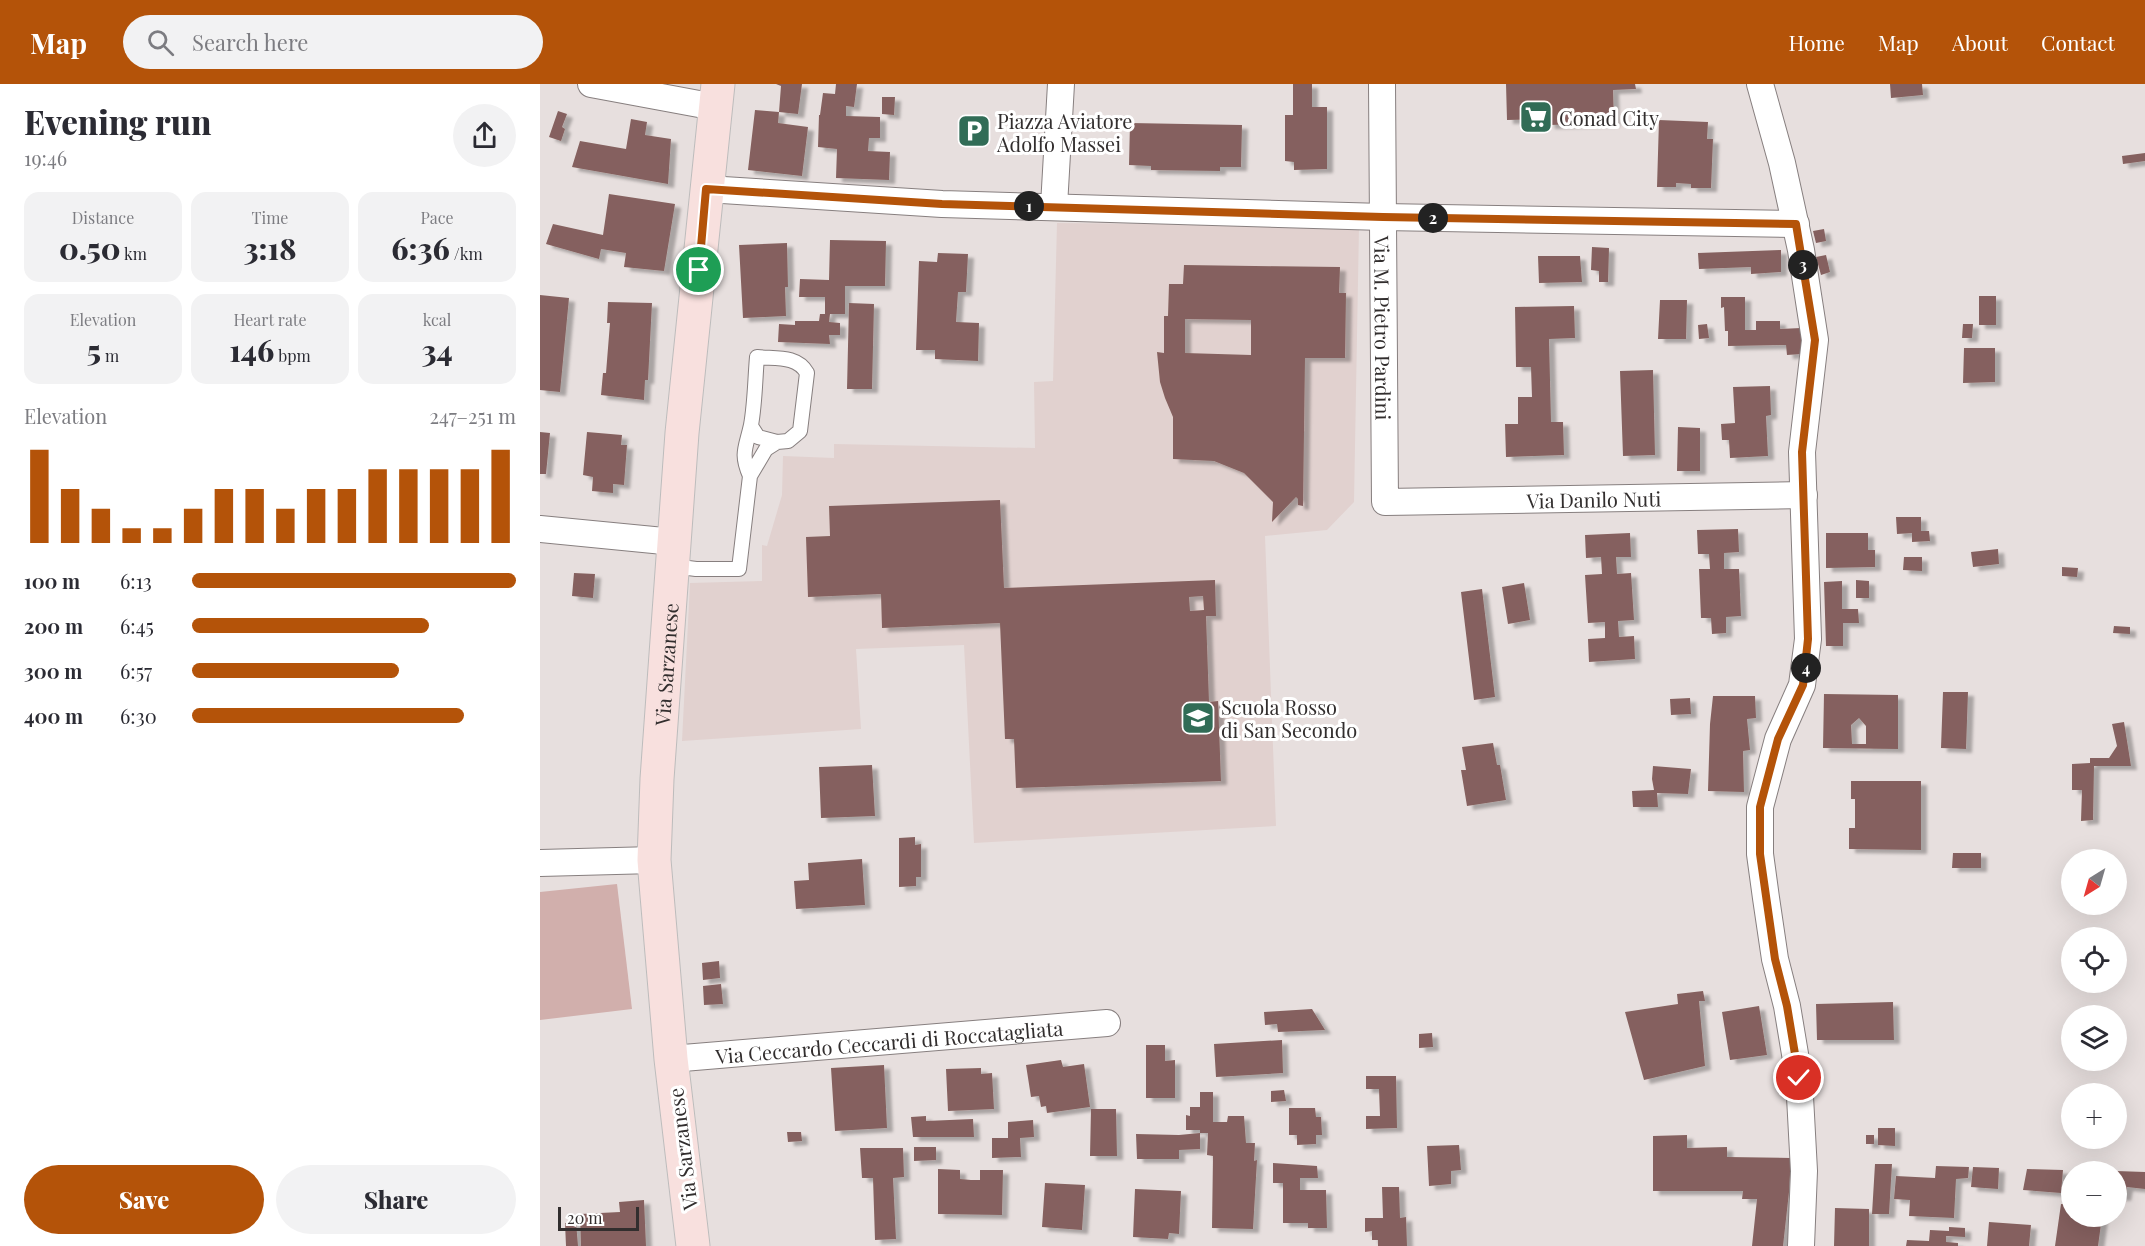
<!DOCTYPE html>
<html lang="en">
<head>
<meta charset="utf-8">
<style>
	body { margin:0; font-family:"Playfair Display",serif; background:#f2f2f3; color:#2b2b33; height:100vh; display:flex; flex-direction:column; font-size:22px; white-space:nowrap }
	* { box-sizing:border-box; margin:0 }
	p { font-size:20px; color:#7c7c81 }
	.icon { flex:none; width:33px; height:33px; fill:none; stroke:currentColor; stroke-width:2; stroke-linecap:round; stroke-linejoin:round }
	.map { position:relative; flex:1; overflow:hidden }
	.panel { display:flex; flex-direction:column; background:#fff; width:540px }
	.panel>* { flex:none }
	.needle { width:39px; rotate:217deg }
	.controls { position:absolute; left:1521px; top:765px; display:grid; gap:12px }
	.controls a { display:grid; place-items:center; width:66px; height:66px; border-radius:50%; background:#fff; box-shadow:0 6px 24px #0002; font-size:30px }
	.scale { position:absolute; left:18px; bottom:15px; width:81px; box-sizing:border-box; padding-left:6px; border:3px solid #322e2e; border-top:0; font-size:16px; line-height:21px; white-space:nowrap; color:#322e2e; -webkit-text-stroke:4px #fff; paint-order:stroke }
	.pin { position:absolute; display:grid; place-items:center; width:51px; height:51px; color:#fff; margin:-26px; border:3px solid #fff; border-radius:50%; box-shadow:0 2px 6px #0007 }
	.km { position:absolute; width:30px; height:30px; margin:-15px; border-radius:50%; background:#222; color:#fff; font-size:16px; line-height:30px; text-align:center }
	.round { display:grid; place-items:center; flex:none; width:63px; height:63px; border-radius:32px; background:#f2f2f3 }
	.head { display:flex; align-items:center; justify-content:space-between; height:102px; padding:0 24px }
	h1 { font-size:33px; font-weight:800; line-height:45px }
	.stats { display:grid; grid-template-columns:repeat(3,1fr); gap:9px; height:102px; padding:6px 24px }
	.stats div { display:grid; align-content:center; border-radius:15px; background:#f2f2f3; text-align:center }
	.stats b { font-size:30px; font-weight:800 }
	.stats small { font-size:16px; font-weight:400 }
	.stats p { font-size:16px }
	.chart { height:168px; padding:12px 24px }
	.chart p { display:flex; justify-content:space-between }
	.chart svg { width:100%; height:108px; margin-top:6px; stroke:#b45309; stroke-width:6 }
	.button { display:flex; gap:12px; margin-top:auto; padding:12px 24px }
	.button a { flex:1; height:69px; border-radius:36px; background:#b45309; color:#fff; font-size:24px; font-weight:800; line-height:69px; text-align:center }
	.button a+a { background:#f2f2f3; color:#2b2b33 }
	ul { padding:0 24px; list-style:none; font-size:20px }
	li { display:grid; grid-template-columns:96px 72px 1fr; align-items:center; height:45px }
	li i { height:15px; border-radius:8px; background:#b45309 }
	header { display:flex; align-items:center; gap:36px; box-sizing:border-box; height:84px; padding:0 30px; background:#b45309; color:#fff }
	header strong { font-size:28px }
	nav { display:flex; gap:33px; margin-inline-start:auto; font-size:21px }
	.search { width:420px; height:54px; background:#f2f2f3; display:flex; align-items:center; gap:15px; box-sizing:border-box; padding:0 21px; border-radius:33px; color:#7c7c81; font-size:22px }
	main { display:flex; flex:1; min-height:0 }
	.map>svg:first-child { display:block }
	.built { fill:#e1d1cf }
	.green { fill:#d1afac }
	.building { fill:#85615e; fill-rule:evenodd; filter:url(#shadow) }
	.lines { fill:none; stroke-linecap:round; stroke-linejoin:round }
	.service-casing { stroke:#877f7f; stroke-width:16 }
	.minor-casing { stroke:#877f7f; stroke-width:28 }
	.primary-casing { stroke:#bdbcbc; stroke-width:35 }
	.service { stroke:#fff; stroke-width:14 }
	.minor { stroke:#fff; stroke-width:26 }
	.primary { stroke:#f8e0de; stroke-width:33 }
	.route-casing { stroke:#fff; stroke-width:12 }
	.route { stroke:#b45309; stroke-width:8 }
	.labels { text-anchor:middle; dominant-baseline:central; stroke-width:6; stroke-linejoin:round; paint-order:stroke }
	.poi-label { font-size:20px; fill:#322e2e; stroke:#fff; text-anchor:start }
	.street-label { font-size:20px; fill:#322e2e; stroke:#fff }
</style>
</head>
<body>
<header>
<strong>Map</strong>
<div class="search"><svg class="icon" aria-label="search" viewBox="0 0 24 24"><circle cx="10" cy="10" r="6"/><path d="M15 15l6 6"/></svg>Search here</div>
<nav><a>Home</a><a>Map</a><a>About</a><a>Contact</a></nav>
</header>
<main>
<section class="panel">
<div class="head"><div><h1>Evening run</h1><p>19:46</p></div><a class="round"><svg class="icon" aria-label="share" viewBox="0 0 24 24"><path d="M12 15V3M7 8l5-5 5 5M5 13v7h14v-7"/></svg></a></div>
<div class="stats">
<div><p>Distance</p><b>0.50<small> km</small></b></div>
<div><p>Time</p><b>3:18</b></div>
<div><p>Pace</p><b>6:36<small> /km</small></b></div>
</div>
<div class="stats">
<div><p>Elevation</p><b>5<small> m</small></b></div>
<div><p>Heart rate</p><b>146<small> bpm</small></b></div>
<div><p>kcal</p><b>34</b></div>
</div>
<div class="chart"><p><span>Elevation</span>247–251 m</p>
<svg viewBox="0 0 160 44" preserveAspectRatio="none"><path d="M5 44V6M15 44V22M25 44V30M35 44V38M45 44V38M55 44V30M65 44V22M75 44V22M85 44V30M95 44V22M105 44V22M115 44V14M125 44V14M135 44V14M145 44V14M155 44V6"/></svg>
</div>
<ul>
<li><b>100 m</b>6:13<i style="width:100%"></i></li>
<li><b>200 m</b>6:45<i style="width:73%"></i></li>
<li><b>300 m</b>6:57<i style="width:64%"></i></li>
<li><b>400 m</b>6:30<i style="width:84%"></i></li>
</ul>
<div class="button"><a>Save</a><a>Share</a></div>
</section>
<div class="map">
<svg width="1605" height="1162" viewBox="0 0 1605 1162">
	<defs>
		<filter id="shadow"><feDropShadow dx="6" dy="4" stdDeviation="1.5" flood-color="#0004"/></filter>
	</defs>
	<rect width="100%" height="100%" fill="#e7dfde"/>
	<path class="built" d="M517 139 819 142 814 418 787 446 725 452 736 742 434 759 424 561 316 565 321 645 142 657 150 499 222 497V461L227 462 242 411 243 372 294 374V360L495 364 494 298 513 297Z"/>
	<path class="green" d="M77 800 92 925 0 936V808Z"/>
	<path class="building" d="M236 0H262L258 30 239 28 241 2Z
		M296 0H317L314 23 306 22V32L340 33V54H329L328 67 350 68 349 96 296 94 297 65 278 63 279 31H280L283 9 295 10Z
		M753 0H772V23H787V85L754 86V78L745 77V31H753Z
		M966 0H1095L1096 5 1073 6 1074 39 1009 41 1008 35 967 36Z
		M1350 0H1382L1383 11 1351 14Z
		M342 13H355L354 31 342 30Z
		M215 26 239 28 238 39 268 43 262 92 208 86Z
		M18 27 27 30 22 43 25 45 21 57 9 53Z
		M91 35 107 38 105 51 131 55 128 100 32 83 40 57 86 65Z
		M1119 36 1168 38 1167 55H1173L1171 104H1151V100L1136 99V103H1117Z
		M590 39 702 41 701 83H680V87L611 86V82L589 81Z
		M1605 69V77L1583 80 1582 72Z
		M69 110 135 120 124 187 84 183 86 169 61 165 59 175 6 160 13 140 63 151Z
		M1284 145 1286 157 1276 159 1273 147Z
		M290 156 346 157 345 202H305V230H290L289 238 300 239V251H289L290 260 238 258 239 240 255 241V237H279L280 230H285V213H259L260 195 289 196Z
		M247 159 248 203H245L246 232 203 234 199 161Z
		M1052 163 1069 164 1068 198H1059V187L1051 186Z
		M1241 166V188L1211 190V183L1159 185 1158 169Z
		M398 169 428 170 426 208H418L416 238 439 239 438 277 395 275V266H376L379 177 397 178Z
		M1286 171 1290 188 1281 191 1276 173Z
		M998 172H1040L1042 198 999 199Z
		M644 181 800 183 799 209H806L805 274H765L763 422 758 421V415L756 413 732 438 733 418 704 389 674 377 633 375V333L625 314 620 298 617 268 624 269V232H628L629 200H643ZM645 235 711 236V271L645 269Z
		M0 211 29 214 20 308 0 306Z
		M1439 212H1456V241H1439Z
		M1181 213H1205V246H1216V237H1240V245L1261 244V270L1247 271 1246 261 1188 262V247H1185L1184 223 1181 224Z
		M1120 216H1147L1146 255H1118Z
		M68 218 112 219 108 296H105L104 316 61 311 63 289H66L70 239H67Z
		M309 219 334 220 332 305H307Z
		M1034 222 1035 254 1009 255 1011 338H1023L1024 371 966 373 965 340H978V313H992L991 283H976L975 223Z
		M1167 240 1169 254 1159 255 1158 241Z
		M1423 240H1433L1432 254H1422Z
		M1424 264H1455V298L1423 299Z
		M1113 286 1115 371 1083 372 1080 287Z
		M1230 302 1231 331 1226 332 1228 372 1190 374 1189 356H1182L1181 340 1195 339 1193 303Z
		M1138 343 1160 344V387H1137Z
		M0 348 10 349 6 390H0Z
		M47 348 82 351 81 361H87L84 401 73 400V409L52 407 53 393 43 391Z
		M460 416 464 504 675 496 676 532H666L669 618 678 617 681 697 476 704 474 655H465L460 539 342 544 341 510 268 513 266 453 290 452 289 422ZM663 512 664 526 650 527 649 513Z
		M1356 433H1381V447H1389L1390 457 1372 458V449L1357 450Z
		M1198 445 1199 468 1184 469V485H1199L1201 532 1186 533V549L1172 550 1171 534H1161L1159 485H1170L1169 470H1158L1157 446Z
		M1090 449 1091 473H1076L1077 490 1091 489 1094 536 1078 537 1079 553 1094 552 1095 575 1049 578 1048 555 1065 554V538L1048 539 1045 491 1062 490 1061 473 1046 474 1045 451Z
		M1286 449H1328V466H1335V483L1286 484Z
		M1458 465 1459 480 1433 483 1431 468Z
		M1364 473H1382V487L1363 486Z
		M1522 483 1538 484 1537 493 1522 492Z
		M34 489 55 490 53 514 32 512Z
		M1316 496 1329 497V514H1316Z
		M1302 497V525H1318L1319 539H1303V562H1286L1284 498Z
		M984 499 990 536 968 540 962 503Z
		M942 505 955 613 934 616 921 508Z
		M1574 542 1590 543V550L1573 549Z
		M1403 608H1428L1426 665 1401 664Z
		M1284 610 1358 611V665L1283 664ZM1319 634 1326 642V660H1312L1311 641Z
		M1173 612H1215L1216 634 1207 635 1210 666 1203 667 1204 708 1168 707 1170 640Z
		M1150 614 1151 630 1131 631 1130 615Z
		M1584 638 1591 682H1554L1553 736 1541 737 1542 706H1532V680L1550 679V674H1569L1577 662 1572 640Z
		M953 659 957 681H960L966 716 927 722 921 686H926L922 663Z
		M332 681 335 732 281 734 279 683Z
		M1113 682 1151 685 1148 710 1117 709 1118 723H1093L1092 707 1114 706 1112 695Z
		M1311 697H1381V766L1309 765V744H1315V715H1311Z
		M375 753V761L381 760V793H376V802L359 803V754Z
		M1413 769H1441V784H1412Z
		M322 775 325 821 256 825 254 797 269 796 268 779Z
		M179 877 180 894 163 896 162 879Z
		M181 900 183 920 164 921 163 902Z
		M1163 907 1165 917H1159L1165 982 1104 996 1085 928 1138 920 1137 910Z
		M1353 918 1354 956H1277L1276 920Z
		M1219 922 1227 971 1190 976 1182 928Z
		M772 925 785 946 738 948 737 940 725 941 724 928Z
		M892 949 893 963 879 964V950Z
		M742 956 743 989 676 993 674 960Z
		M606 961H625V977L635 976V1014H606Z
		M521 976 523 983 544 980 550 1023 507 1029 506 1022 501 1023 499 1012 491 1013 486 981Z
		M344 981 347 1044 295 1047 291 984Z
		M441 984V990L452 989 454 1025 408 1027 406 985Z
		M826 992H856L857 1044 826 1045V1032H840L839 1005H826Z
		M744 1006 746 1017 731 1018V1007Z
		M660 1008H673V1038H687L688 1032H704L706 1059H715L714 1077 717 1076 713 1145 672 1144 673 1072 667 1071 668 1049H660V1065L639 1066V1075H597L596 1050 639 1051 660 1049V1046H646V1031L650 1032V1023H660Z
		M749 1024H775L776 1033H781L782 1051H776V1060L757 1061V1051H749Z
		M551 1025H576L577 1072H550Z
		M386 1032V1037L433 1035 434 1053H373L371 1033Z
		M493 1036 494 1053 480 1054 481 1073 452 1074V1054H468V1038Z
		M1338 1044H1355V1062L1338 1061Z
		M247 1048H261L262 1057 248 1058Z
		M1147 1051V1064L1187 1063V1073L1251 1074 1249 1108 1243 1162H1212L1217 1115H1202L1203 1107H1113V1052Z
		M1326 1051H1334V1060H1326Z
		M919 1061 921 1086 911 1087V1100L889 1102 887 1062Z
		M374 1063H396V1076L374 1077Z
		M320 1064H363L364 1093 353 1094 356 1155 335 1156 333 1094H322Z
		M733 1079 777 1082 778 1094H760V1106H786L787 1144H768V1139H743V1099H733Z
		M1335 1080H1352L1349 1130H1332Z
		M1396 1082 1429 1083 1428 1094 1416 1095 1414 1134 1369 1132 1370 1116 1354 1115 1356 1092 1395 1094Z
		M1433 1083 1459 1084 1458 1105 1431 1103Z
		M398 1085 420 1086V1095L431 1096H440V1086H463L462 1131 398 1130Z
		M1487 1085 1523 1086 1521 1109 1483 1106Z
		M1576 1087 1605 1088V1105L1587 1103 1585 1113 1576 1112Z
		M505 1099 545 1101 542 1146 502 1143Z
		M842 1103H859L860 1134 866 1133 867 1162H838V1156H832V1147L825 1148V1134H843Z
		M595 1105 641 1107 639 1150 629 1149 628 1155 593 1153Z
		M104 1116 106 1162H41L40 1130 80 1128 79 1118Z
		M1521 1120 1532 1121V1132L1562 1133 1558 1162H1515Z
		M1295 1124 1329 1125V1162H1294Z
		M36 1138 38 1162H26L25 1139Z
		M1449 1138 1491 1141 1489 1162H1447Z
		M1409 1143 1425 1144V1153L1406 1152V1158L1418 1159V1162H1366L1367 1156 1389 1157 1390 1146 1409 1147Z"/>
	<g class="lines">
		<g class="service-casing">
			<path id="service" d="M211 342 218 353 237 358
				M133 482 156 485H199L210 392 226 365 237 358 248 357 260 347 267 289C257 271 235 275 217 273 215 296 215 319 211 341 206 364 200 369 210 392"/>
		</g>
		<g class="minor-casing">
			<g id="minor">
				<path d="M51 0 175 23"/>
				<path id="s1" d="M842 0 845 418 1264 411"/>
				<path d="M1220 0 1242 79 1261 166 1275 256 1262 368 1268 555 1262 601 1238 655 1220 723V770L1226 814 1235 875 1247 922 1259 994 1264 1087 1261 1162"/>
				<path d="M167 105 402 120 843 133 1256 140"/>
				<path d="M514 122 521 0"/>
				<path d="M0 445 134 458"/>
				<path d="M0 779 114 776"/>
				<path id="s2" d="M131 975 567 939"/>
			</g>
		</g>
		<g class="primary-casing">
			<g id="primary">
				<path id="s3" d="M153 1162 131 975 114 776 117 695 142 349 178 0"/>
			</g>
		</g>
		<use href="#service" class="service"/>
		<use href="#minor" class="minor"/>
		<use href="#primary" class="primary"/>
	</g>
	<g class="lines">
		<g class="route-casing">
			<path id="route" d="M159 186 166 105 402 120 843 133 1256 140 1275 256 1262 368 1268 555 1263 601 1238 655 1220 723V770L1235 875 1247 922 1259 994"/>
		</g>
		<use href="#route" class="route"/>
	</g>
	<defs>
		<g id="supermarket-square" transform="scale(1.725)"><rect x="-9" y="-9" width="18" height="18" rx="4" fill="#316c56" stroke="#fff"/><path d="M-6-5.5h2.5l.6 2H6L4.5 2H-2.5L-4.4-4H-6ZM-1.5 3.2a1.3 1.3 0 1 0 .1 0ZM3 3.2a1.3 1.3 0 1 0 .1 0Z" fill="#fff"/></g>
		<g id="parking-square" transform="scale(1.725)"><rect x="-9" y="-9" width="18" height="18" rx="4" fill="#316c56" stroke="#fff"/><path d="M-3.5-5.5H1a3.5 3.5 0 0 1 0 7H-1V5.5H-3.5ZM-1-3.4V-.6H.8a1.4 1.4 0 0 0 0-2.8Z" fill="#fff"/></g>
		<g id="school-square" transform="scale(1.725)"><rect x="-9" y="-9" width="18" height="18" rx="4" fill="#316c56" stroke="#fff"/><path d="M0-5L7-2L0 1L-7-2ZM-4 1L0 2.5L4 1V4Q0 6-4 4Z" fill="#fff"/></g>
	</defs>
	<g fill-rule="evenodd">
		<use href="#supermarket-square" x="996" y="33"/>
		<use href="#parking-square" x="434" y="47"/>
		<use href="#school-square" x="658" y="634"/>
	</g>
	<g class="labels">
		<g class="poi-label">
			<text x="1019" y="33">Conad City</text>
			<text x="457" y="36">Piazza Aviatore<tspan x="457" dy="23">Adolfo Massei</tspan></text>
			<text x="681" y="622">Scuola Rosso<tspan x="681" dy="23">di San Secondo</tspan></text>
		</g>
		<g class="street-label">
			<text stroke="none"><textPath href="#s1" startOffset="244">Via M. Pietro Pardini</textPath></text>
			<text stroke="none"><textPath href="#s1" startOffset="627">Via Danilo Nuti</textPath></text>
			<text stroke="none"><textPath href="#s3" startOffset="584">Via Sarzanese</textPath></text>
			<text stroke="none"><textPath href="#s2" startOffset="219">Via Ceccardo Ceccardi di Roccatagliata</textPath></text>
			<text transform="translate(142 1065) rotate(-97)">Via Sarzanese</text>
		</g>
	</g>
</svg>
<div class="controls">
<a><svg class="needle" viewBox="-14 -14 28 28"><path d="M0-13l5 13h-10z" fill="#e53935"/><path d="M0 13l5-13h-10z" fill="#7c7c81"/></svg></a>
<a><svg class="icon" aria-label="locate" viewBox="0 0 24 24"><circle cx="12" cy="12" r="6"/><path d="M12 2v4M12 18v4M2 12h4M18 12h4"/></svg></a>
<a><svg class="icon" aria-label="layers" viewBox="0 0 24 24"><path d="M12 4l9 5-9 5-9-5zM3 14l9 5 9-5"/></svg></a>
<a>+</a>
<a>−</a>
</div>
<div class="scale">20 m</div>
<div class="pin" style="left:159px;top:186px;background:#1e9e55"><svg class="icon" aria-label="arrive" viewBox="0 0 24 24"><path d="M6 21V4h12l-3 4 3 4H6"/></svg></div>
<div class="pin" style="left:1259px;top:994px;background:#d93025"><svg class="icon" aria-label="check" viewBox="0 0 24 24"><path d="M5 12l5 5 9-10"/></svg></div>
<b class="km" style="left:489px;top:122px">1</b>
<b class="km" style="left:893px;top:134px">2</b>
<b class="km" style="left:1263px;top:181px">3</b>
<b class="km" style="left:1266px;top:584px">4</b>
</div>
</main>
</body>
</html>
